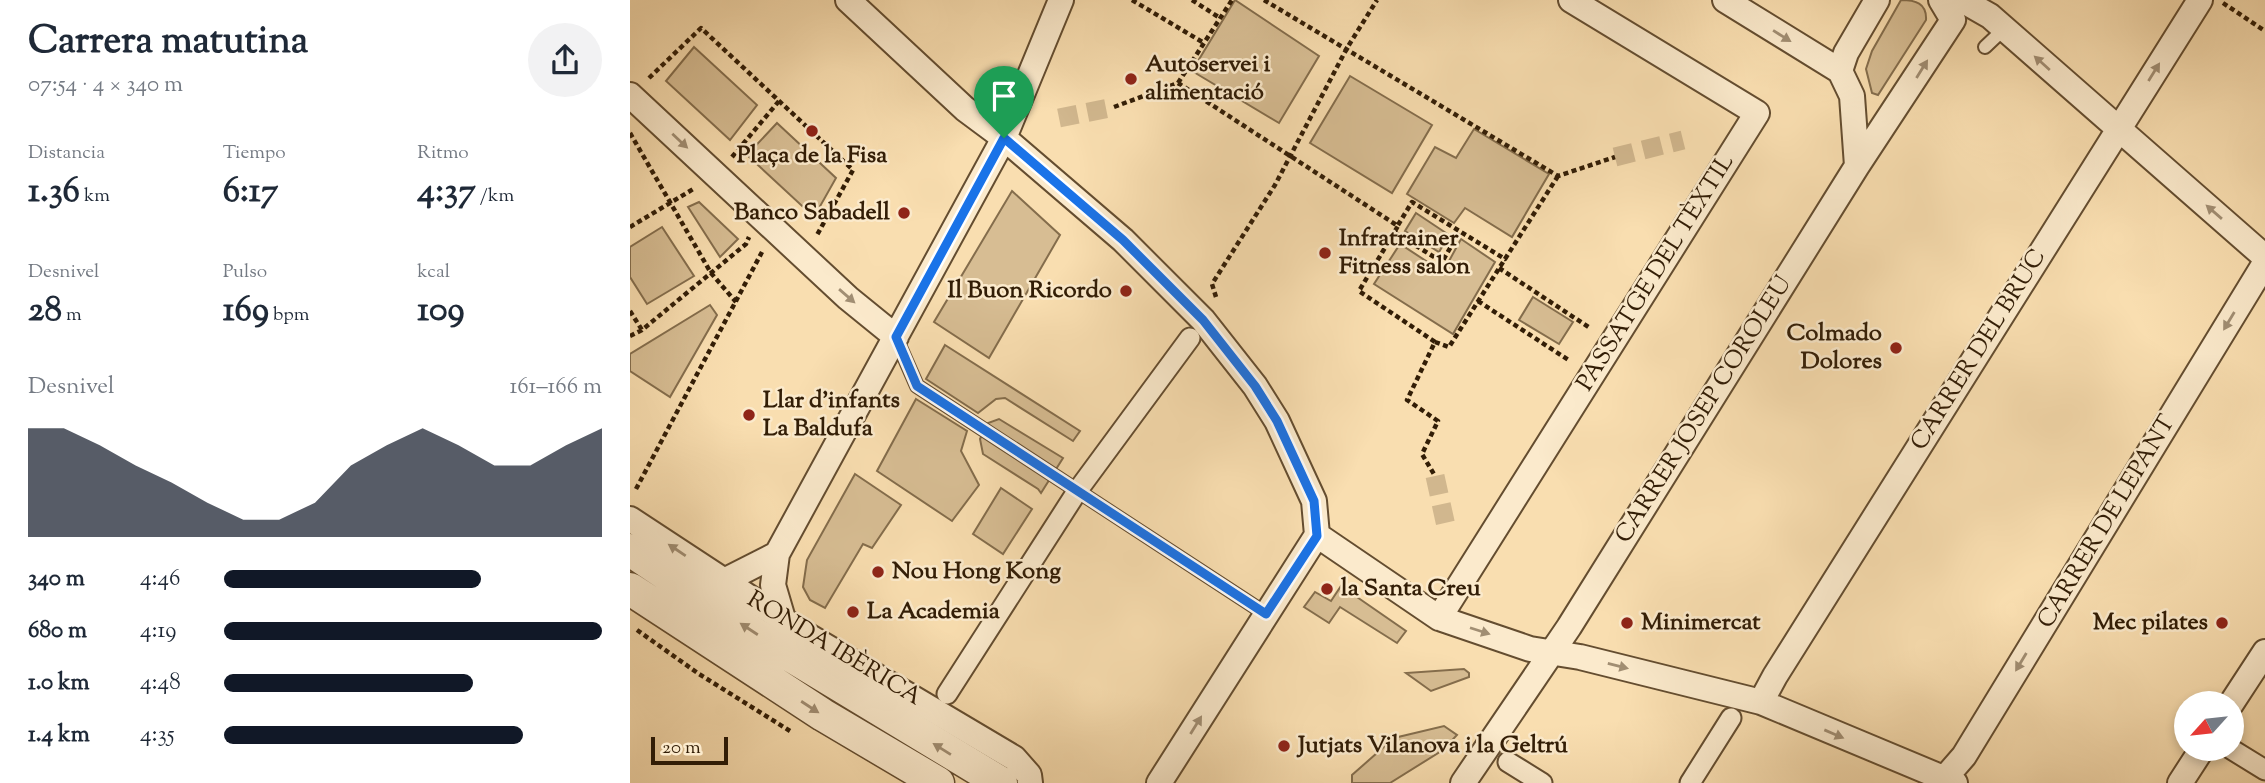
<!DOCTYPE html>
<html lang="es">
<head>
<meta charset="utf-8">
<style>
	body { margin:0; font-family:"Sorts Mill Goudy",serif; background:#f2f2f3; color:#1f2937; height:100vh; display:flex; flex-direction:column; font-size:26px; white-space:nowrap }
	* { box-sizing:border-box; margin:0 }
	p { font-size:23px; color:#747a83 }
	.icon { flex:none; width:38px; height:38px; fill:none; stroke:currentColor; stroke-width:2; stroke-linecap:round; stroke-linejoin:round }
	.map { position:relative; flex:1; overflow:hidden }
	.details { display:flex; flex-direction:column; background:#fff; width:630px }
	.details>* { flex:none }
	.needle { width:46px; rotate:243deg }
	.tools { position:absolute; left:1544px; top:691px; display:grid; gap:14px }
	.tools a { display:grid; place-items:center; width:70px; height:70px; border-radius:50%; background:#fff; box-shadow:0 4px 10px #0003; font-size:35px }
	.scale { position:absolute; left:21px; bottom:18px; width:77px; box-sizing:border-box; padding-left:7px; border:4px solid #321d06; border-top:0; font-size:19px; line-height:24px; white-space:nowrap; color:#321d06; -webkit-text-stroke:5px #fbeacc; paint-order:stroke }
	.pin { position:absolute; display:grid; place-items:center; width:60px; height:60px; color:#fff; margin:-72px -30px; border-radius:50% 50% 50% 0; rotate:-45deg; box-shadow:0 0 7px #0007 }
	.pin .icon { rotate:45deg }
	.round { display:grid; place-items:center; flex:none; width:74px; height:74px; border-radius:37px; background:#f2f2f3 }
	.overview { display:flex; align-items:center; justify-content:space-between; height:119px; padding:0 28px }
	h1 { font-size:38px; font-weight:700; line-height:52px }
	.stats { display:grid; grid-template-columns:repeat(3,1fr); gap:10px; height:119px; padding:7px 28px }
	.stats div { display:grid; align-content:center }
	.stats b { font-size:35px; font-weight:700 }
	.stats small { font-size:19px; font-weight:400 }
	.stats p { font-size:19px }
	.chart { height:196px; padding:14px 28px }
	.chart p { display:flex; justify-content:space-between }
	.chart svg { width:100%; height:126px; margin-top:7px; fill:#111827; opacity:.7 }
	ul { padding:0 28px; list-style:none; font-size:23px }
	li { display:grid; grid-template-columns:112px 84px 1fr; align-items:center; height:52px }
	li i { height:18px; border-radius:9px; background:#111827 }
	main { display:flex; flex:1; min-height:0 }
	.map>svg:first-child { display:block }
	.green { fill:#d7bd93; stroke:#846d4c; stroke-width:2 }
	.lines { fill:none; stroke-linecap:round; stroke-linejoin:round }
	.pedestrian-tunnel { stroke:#d1b78e; stroke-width:19; stroke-dasharray:19 10; stroke-linecap:butt }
	.service-casing { stroke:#644d30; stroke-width:16 }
	.pedestrian-casing { stroke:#644d30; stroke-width:23 }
	.minor-casing { stroke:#644d30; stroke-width:28 }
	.tertiary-casing { stroke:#644d30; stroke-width:35 }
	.path { stroke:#321d06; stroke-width:4.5; stroke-dasharray:5 3.5; stroke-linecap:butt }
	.service { stroke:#fbeacc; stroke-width:12 }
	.pedestrian { stroke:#fbeacc; stroke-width:19 }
	.minor { stroke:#fbeacc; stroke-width:24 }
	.tertiary { stroke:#fbeacc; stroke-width:32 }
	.oneway { fill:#a18e73 }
	.route-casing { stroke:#fff; stroke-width:14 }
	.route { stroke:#1a73e8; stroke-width:9 }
	.poi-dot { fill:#8f2418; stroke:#fbeacc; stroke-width:2.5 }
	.labels { text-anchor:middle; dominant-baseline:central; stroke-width:5; stroke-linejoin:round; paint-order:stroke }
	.poi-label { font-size:24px; font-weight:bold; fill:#321d06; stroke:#fbeacc; text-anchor:start }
	.street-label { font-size:24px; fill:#321d06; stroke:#fbeacc }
</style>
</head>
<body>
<main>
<section class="details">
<div class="overview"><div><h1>Carrera matutina</h1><p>07:54 · 4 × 340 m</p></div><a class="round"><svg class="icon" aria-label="share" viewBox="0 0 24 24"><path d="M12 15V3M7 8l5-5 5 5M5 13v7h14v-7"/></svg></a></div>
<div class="stats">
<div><p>Distancia</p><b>1.36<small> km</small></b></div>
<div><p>Tiempo</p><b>6:17</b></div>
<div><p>Ritmo</p><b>4:37<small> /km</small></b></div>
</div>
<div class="stats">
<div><p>Desnivel</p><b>28<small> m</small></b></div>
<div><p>Pulso</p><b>169<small> bpm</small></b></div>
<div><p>kcal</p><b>109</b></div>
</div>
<div class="chart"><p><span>Desnivel</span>161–166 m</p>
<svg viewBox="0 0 160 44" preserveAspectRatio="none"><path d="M0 44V6L10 6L20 12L30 19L40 25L50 32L60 38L70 38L80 32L90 19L100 12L110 6L120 12L130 19L140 19L150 12L160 6V44z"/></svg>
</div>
<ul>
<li><b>340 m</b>4:46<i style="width:68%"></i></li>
<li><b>680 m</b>4:19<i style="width:100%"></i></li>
<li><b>1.0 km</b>4:48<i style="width:66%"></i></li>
<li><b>1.4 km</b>4:35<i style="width:79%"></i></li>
</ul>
</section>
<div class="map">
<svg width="1635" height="783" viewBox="0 0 1635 783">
	<rect width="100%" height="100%" fill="#f9deb0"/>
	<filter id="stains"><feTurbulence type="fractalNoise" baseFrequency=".00286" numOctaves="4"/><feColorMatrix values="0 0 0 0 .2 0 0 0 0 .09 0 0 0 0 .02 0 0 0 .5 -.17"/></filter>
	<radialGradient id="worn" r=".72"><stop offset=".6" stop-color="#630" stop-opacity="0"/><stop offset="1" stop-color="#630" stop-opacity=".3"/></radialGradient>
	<path class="green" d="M605 0 689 56 649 123 562 71Z
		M1271 0C1285 0 1297 3 1296 20L1248 95 1242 93 1236 69 1242 51Z
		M64 47 127 105 100 140 36 81Z
		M720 76 802 125 762 193 680 143Z
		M147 123 206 178 184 217 117 155Z
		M844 129 919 174 882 237 835 208 824 223 777 194 805 147 826 158Z
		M382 191 430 235 359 358 304 322Z
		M69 202 108 239 90 257 58 207Z
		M786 213 819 235 809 252 775 231Z
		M32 227 64 276 17 304 0 277V247Z
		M831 239 865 262 823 334 744 284 770 244 813 272Z
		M903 297 943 322 929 344 889 320Z
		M80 305 87 315 40 397 0 371V354Z
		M315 345 450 431 443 441 375 398 366 399 348 413 296 379Z
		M286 399 337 431 331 451 349 485 322 521 247 471Z
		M369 419 433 458 411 493 408 489 353 454 350 439 358 423Z
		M225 474 271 505 242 548 233 544 195 608 180 600 173 587 177 560Z
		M371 488 402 509 373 554 343 534Z
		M711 586 776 631 767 643 710 607 699 623 674 607 685 592 701 601Z
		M834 669 839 673V677L801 691 776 673Z
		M814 726 827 735 813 750 760 783H722V775L764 738Z"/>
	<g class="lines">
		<path class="pedestrian-tunnel" d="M429 118 484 107
			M985 157 1053 140
			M805 476 816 526"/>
		<g class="service-casing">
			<path id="service" d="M1355 47 1374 29
				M266 338 287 386 636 614"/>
		</g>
		<g class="pedestrian-casing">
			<path id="pedestrian" d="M317 694 448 490 560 338
				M1601 749 1635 770
				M878 762 912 783
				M1060 783 1101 718"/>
		</g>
		<g class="minor-casing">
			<path id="minor" d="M218 0 335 109 374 138 493 240 573 320 625 386 647 421 684 501 687 535
				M1095 0 1210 71
				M1332 0 1360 16 1635 257
				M0 95 218 298 266 337
				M1227 166 1222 96 1210 71 1216 53 1247 0
				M0 519 175 634 384 758 399 775 400 783
				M687 535 809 618 900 649 950 657 1131 702 1325 783
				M94 581 147 554
				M809 618 1127 113 941 0
				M153 619 143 585 147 554 374 138 431 0
				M1131 702 1145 676 1570 0
				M1601 704 1635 652
				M1314 779 1334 756 1635 263
				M529 783 687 535
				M833 783 939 627 1227 166 1323 20 1311 0
				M1550 783 1572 749"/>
		</g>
		<g class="tertiary-casing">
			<path id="tertiary" d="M0 550 125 634 371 783
				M0 589 193 715 308 783"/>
		</g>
		<path class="path" d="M502 0 574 43
			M562 0 590 18
			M634 0 928 176 985 157
			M1593 3 1635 31
			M19 78 71 28 223 170 187 235
			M548 83 602 0
			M484 107 548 83 768 226 729 291 805 342 777 400 808 421 792 454 805 476
			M0 133 81 273 106 302
			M102 157 149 101
			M768 225 782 202 875 259 928 176
			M0 227 65 188
			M764 232 812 262 830 231
			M869 268 960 328
			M586 297 582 284 645 185 717 48 747 0
			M848 301 940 361
			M0 311 12 330
			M0 336 12 330 116 244 119 237
			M805 342 819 347 875 259
			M6 489 132 252
			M7 630 69 674 160 731"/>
		<use href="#service" class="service"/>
		<use href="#pedestrian" class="pedestrian"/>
		<use href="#minor" class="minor"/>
		<use href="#tertiary" class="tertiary"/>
	</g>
	<defs><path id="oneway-solid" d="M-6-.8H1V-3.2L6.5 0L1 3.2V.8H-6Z" transform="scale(1.75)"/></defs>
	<g class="oneway">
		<use href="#oneway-solid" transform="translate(1152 36) rotate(32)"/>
		<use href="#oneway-solid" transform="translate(1412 63) rotate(-138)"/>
		<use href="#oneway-solid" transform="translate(1292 69) rotate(-58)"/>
		<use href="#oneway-solid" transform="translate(1524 72) rotate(-58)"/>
		<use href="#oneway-solid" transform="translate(50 141) rotate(43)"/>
		<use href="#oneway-solid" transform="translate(1584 212) rotate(-139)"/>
		<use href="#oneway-solid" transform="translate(217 296) rotate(41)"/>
		<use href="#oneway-solid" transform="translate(1599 321) rotate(121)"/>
		<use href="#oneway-solid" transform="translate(47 550) rotate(-146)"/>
		<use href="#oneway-solid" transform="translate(119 629) rotate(-147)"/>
		<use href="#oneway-solid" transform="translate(850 631) rotate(18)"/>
		<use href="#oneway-solid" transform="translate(1391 662) rotate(121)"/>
		<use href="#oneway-solid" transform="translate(988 666) rotate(14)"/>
		<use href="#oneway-solid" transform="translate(180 707) rotate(33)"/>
		<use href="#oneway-solid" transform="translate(566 725) rotate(-58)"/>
		<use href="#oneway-solid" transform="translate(1204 734) rotate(23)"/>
		<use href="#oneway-solid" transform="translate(312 749) rotate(-148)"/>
	</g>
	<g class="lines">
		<g class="route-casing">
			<path id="route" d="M374 138 493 240 573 320 625 386 647 421 684 501 687 536 636 614 287 386 266 337Z"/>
		</g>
		<use href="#route" class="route"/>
	</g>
	<g class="poi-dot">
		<circle cx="501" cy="79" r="7"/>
		<circle cx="182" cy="131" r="7"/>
		<circle cx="274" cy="213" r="7"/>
		<circle cx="695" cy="253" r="7"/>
		<circle cx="496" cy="291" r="7"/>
		<circle cx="1266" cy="348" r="7"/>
		<circle cx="119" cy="415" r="7"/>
		<circle cx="248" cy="572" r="7"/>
		<circle cx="697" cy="589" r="7"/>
		<circle cx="223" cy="612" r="7"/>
		<circle cx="997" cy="623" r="7"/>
		<circle cx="1592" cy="623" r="7"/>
		<circle cx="654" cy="746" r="7"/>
	</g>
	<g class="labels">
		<g class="poi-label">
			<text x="515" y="65">Autoservei i<tspan x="515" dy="28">alimentació</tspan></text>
			<text x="182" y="156" text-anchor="middle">Plaça de la Fisa</text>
			<text x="260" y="213" text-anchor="end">Banco Sabadell</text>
			<text x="709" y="239">Infratrainer<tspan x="709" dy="28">Fitness salon</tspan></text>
			<text x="482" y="291" text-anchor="end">Il Buon Ricordo</text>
			<text x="1252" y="334" text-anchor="end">Colmado<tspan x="1252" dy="28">Dolores</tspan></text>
			<text x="133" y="401">Llar d'infants<tspan x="133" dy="28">La Baldufa</tspan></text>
			<text x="262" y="572">Nou Hong Kong</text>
			<text x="711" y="589">la Santa Creu</text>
			<text x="237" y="612">La Academia</text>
			<text x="1011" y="623">Minimercat</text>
			<text x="1578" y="623" text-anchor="end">Mec pilates</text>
			<text x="668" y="746">Jutjats Vilanova i la Geltrú</text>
		</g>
		<g class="street-label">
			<text transform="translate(1026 273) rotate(-58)">PASSATGE DEL TÈXTIL</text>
			<text transform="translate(1349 350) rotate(-58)">CARRER DEL BRUC</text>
			<text transform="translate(1074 410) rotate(-58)">CARRER JOSEP COROLEU</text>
			<text transform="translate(1477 522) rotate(-59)">CARRER DE LEPANT</text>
			<text transform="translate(204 649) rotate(31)">RONDA IBÈRICA</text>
		</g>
	</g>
	<rect width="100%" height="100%" filter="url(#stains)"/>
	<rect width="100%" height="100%" fill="url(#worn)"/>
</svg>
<div class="tools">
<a><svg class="needle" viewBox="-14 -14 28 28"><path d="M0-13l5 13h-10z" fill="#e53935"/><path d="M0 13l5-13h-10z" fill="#747a83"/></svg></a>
</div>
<div class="scale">20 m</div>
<div class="pin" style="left:374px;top:138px;background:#1e9e55"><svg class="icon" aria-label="arrive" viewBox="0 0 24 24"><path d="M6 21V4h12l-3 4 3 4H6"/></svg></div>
</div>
</main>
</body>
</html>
